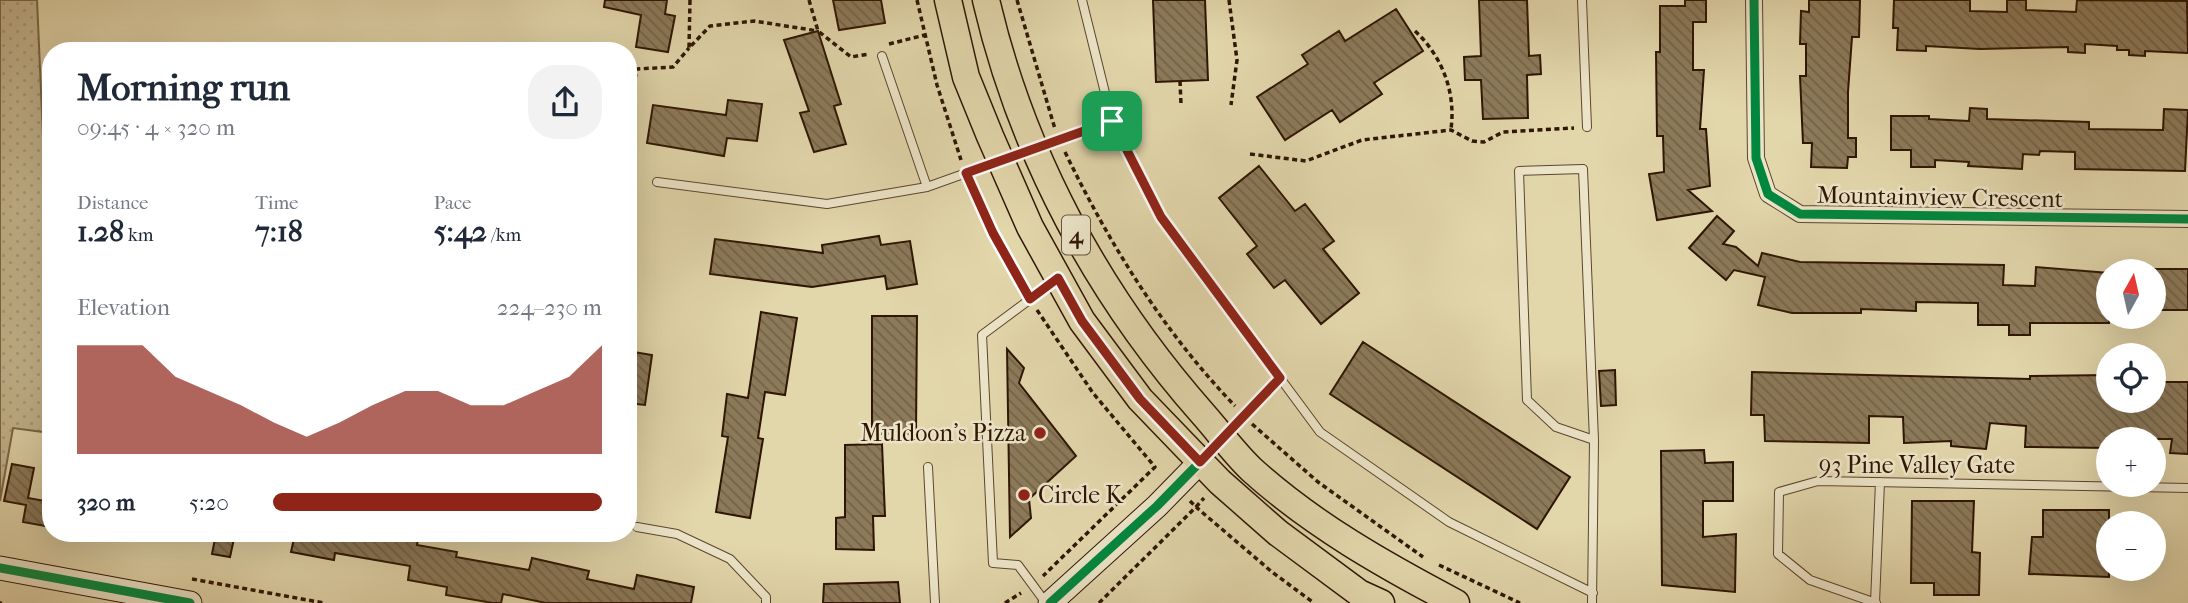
<!DOCTYPE html>
<html lang="en">
<head>
<meta charset="utf-8">
<style>
	body { margin:0; font-family:"IM FELL French Canon",serif; background:#f2f2f3; color:#1f2937; height:100vh; display:flex; flex-direction:column; font-size:26px; white-space:nowrap }
	* { box-sizing:border-box; margin:0 }
	p { font-size:23px; color:#747a83 }
	.icon { flex:none; width:38px; height:38px; fill:none; stroke:currentColor; stroke-width:2; stroke-linecap:round; stroke-linejoin:round }
	.map { position:relative; flex:1; overflow:hidden }
	.panel { position:absolute; left:42px; top:42px; width:595px; height:500px; display:flex; flex-direction:column; background:#fff; border-radius:28px; box-shadow:0 7px 28px #0002 }
	.panel>* { flex:none }
	.needle { width:46px; rotate:8deg }
	.buttons { position:absolute; left:2096px; top:259px; display:grid; gap:14px }
	.buttons a { display:grid; place-items:center; width:70px; height:70px; border-radius:50%; background:#fff; box-shadow:0 7px 28px #0002; font-size:35px }
	.pin { position:absolute; display:grid; place-items:center; width:60px; height:60px; color:#fff; margin:-30px; border-radius:14px; box-shadow:0 4px 10px #0006 }
	.round { display:grid; place-items:center; flex:none; width:74px; height:74px; border-radius:28px; background:#f2f2f3 }
	.headline { display:flex; align-items:center; justify-content:space-between; height:119px; padding:0 35px }
	h1 { font-size:38px; font-weight:700; line-height:52px }
	.stats { display:grid; grid-template-columns:repeat(3,1fr); gap:10px; height:119px; padding:7px 35px }
	.stats div { display:grid; align-content:center }
	.stats b { font-size:30px; font-weight:700 }
	.stats small { font-size:19px; font-weight:400 }
	.stats p { font-size:19px }
	.chart { height:196px; padding:14px 35px }
	.chart p { display:flex; justify-content:space-between }
	.chart svg { width:100%; height:126px; margin-top:7px; fill:#8f2418; opacity:.7 }
	ul { padding:0 35px; list-style:none; font-size:23px }
	li { display:grid; grid-template-columns:112px 84px 1fr; align-items:center; height:52px }
	li i { height:18px; border-radius:9px; background:#8f2418 }
	.map>svg:first-child { display:block }
	.park { fill:url(#park-dots); stroke:#7a6648; stroke-width:2 }
	.building { fill:url(#building-back-hatch); stroke:#2f1603; stroke-width:2 }
	.lines { fill:none; stroke-linecap:round; stroke-linejoin:round }
	.lane-casing { stroke:#5c462d; stroke-width:10 }
	.street-casing { stroke:#5c462d; stroke-width:18 }
	.secondary-casing { stroke:#2f1603; stroke-width:25 }
	.primary-casing { stroke:#2f1603; stroke-width:29 }
	.path { stroke:#2f1603; stroke-width:3.5; stroke-dasharray:5 3.5; stroke-linecap:butt }
	.lane { stroke:#ece4c8; stroke-width:8 }
	.street { stroke:#ece4c8; stroke-width:16 }
	.secondary { stroke:#ece4c8; stroke-width:23 }
	.primary { stroke:#e2d6ab; stroke-width:26 }
	.cycleway-casing { stroke:#ece4c8; stroke-width:13 }
	.cycleway { stroke:#00873e; stroke-width:9 }
	.route-casing { stroke:#fff; stroke-width:14 }
	.route { stroke:#8f2418; stroke-width:9 }
	.poi-dot { fill:#8f2418; stroke:#ece4c8; stroke-width:2.5 }
	.labels { text-anchor:middle; dominant-baseline:central; stroke-width:5; stroke-linejoin:round; paint-order:stroke }
	.shield { fill:#ece4c8; stroke:#68543e; stroke-width:2 }
	.shield-label { font-size:23px; font-weight:bold; fill:#2f1603 }
	.street-label { font-size:24px; fill:#2f1603; stroke:#ece4c8 }
	.poi-label { font-size:24px; fill:#2f1603; stroke:#ece4c8; text-anchor:end }
</style>
</head>
<body>
<div class="map">
<svg width="2188" height="603" viewBox="0 0 2188 603">
	<defs>
		<pattern id="park-dots" width="8" height="8" patternUnits="userSpaceOnUse" patternTransform="scale(1.75)"><rect width="8" height="8" fill="#c4b58e"/><path d="M2 2h.1M6 6h.1" fill="none" stroke="#a99b79" stroke-width="1.8" stroke-linecap="round"/></pattern>
		<pattern id="building-back-hatch" width="6" height="6" patternUnits="userSpaceOnUse" patternTransform="scale(1.75)"><rect width="6" height="6" fill="#8c7a5a"/><path d="M-1 5l2 2M0 0l6 6M5-1l2 2" fill="none" stroke="#736348"/></pattern>
	</defs>
	<rect width="100%" height="100%" fill="#e2d6ab"/>
	<filter id="stains"><feTurbulence type="fractalNoise" baseFrequency=".00286" numOctaves="4"/><feColorMatrix values="0 0 0 0 .2 0 0 0 0 .09 0 0 0 0 .02 0 0 0 .5 -.17"/></filter>
	<radialGradient id="worn" r=".72"><stop offset=".6" stop-color="#630" stop-opacity="0"/><stop offset="1" stop-color="#630" stop-opacity=".3"/></radialGradient>
	<path class="park" d="M0 0H37L44 159 51 160V433L13 428 0 501Z"/>
	<path class="building" d="M605 0H667L665 14 675 16 668 52 636 47 641 15 604 7Z
		M833 0H881L885 23 839 30Z
		M1153 0H1205L1208 80 1156 82Z
		M1479 0H1527L1529 56 1540 55 1541 74 1527 75 1528 118 1483 119 1481 80H1465L1464 57 1481 56Z
		M1685 0H1706V22H1693V70H1704L1700 129H1706L1710 186 1688 190 1712 211 1657 220 1649 174 1664 172 1663 136H1657L1656 52H1660V6H1685Z
		M1809 0H1860L1859 37H1852L1848 92V138H1856V157H1848L1847 168 1811 167 1812 143H1803L1800 76H1806V44H1800L1801 11 1809 12Z
		M1894 0H1970V11L2007 12V0H2026V10L2076 12 2077 0 2187 1 2188 53 2145 51V56L2129 55V50H2117V46L2085 44V53L2068 52V47L1980 49 1926 46V51L1897 50 1898 28H1893Z
		M1396 9 1423 51 1374 83 1382 94 1340 122 1332 110 1285 140 1257 97 1308 64 1302 55 1339 31 1345 41Z
		M818 31 841 104 834 106 846 144 814 152 800 113 809 111 784 40Z
		M728 100 762 104 757 141 727 138 724 156 647 143 653 105 726 115Z
		M1970 108 1987 109V119L2089 122V129L2163 130 2164 109 2188 110 2185 171 2075 169V152L2040 151 2039 155 2023 154 2022 169 1968 166 1969 162 1935 160V167H1911V150H1891V116H1929V119L1969 121Z
		M1259 166 1295 211 1305 204 1334 241 1323 249 1359 293 1321 324 1285 280 1274 288 1247 254 1257 246 1219 198Z
		M1717 216 1734 231 1723 244 1736 247 1758 266 1762 253 1800 262 2004 265 2003 285 2035 286 2036 267 2109 273V323H2030V335H2009V325H1978V303L1916 302V311L1861 309V313H1792L1758 305 1765 277 1734 270 1726 280 1689 248Z
		M879 236 881 245 910 241 917 284 887 289 885 276 812 287 710 274 715 239 823 253 822 245Z
		M2154 269H2188V310H2154Z
		M761 312 797 318 785 395 765 392 758 438 763 439 750 518 716 512 728 437 722 436 727 394 748 398Z
		M872 316H917L916 434H872Z
		M1363 342 1570 477 1537 529 1330 394Z
		M1007 349 1024 368 1019 383 1076 456 1029 499 1031 518 1010 537Z
		M628 351 652 355 645 405 628 403Z
		M1615 370 1616 405 1601 406 1599 371Z
		M1752 372 2030 379V376L2109 375V401H2154V382H2188V454L2170 453 2172 439H2109V448L2025 447 2026 426 1990 423 1986 449 1951 446V441L1904 443 1903 417 1869 416V443L1765 441 1764 415H1751Z
		M882 444 885 516H873L874 550 836 549V518L845 517V445Z
		M1704 450 1705 463 1733 462V501H1703V537L1736 534 1735 592 1662 585 1661 451Z
		M12 464 34 468 28 498 51 502V527L23 522 26 505 4 501Z
		M1912 501H1974L1972 552 1980 553 1979 595H1934V583H1911Z
		M2043 510H2109V577L2029 574 2032 537H2043Z
		M216 534H235L230 557 212 554Z
		M295 534H419L417 545 457 552 456 557 529 570 532 558 589 571 587 579 634 589 637 575 694 587 691 603H546L503 594 501 603H493L446 595 447 587 408 580 410 566 335 553 334 560 291 552Z
		M898 582 900 603H823L824 584Z"/>
	<g class="lines">
		<g class="lane-casing">
			<path id="lane" d="M1082 0 1112 121 1161 217 1320 432 1449 522 1593 593
				M1582 0 1587 127
				M882 56 927 187
				M657 182 827 204 927 187 1112 121
				M1202 460 1280 378
				M928 467 935 603
				M637 527 677 534 730 559 766 597V603
				M1046 603 1018 565 993 563 982 335 1056 280
				M1592 603 1594 440 1583 169 1519 171 1527 400 1556 427 1594 440
				M1875 603 1880 482
				M1876 603 1810 580 1778 554 1779 492 1818 481 2188 488"/>
		</g>
		<g class="street-casing">
			<path id="street" d="M1754 0 1756 158 1768 194 1800 214 2188 219"/>
		</g>
		<g class="secondary-casing">
			<path id="secondary" d="M0 568 190 603
				M1050 603 1157 506 1200 462"/>
		</g>
		<g class="primary-casing">
			<path id="primary" d="M948 0 966 77 990 136 1030 227 1082 321 1140 399 1220 482 1278 533 1359 593 1381 603
				M986 0C1022 155 1098 295 1203 414 1219 432 1234 453 1252 470 1313 525 1384 565 1456 603"/>
		</g>
		<path class="path" d="M690 0 689 48 710 26 754 21 818 31
			M809 0 818 31 851 57 869 54
			M917 0 937 85 961 160
			M1017 0 1055 129
			M1229 0 1237 60 1231 105
			M1415 31C1442 56 1456 92 1451 129
			M889 44 925 35
			M635 79 637 69 673 67 689 48
			M1180 81 1181 104
			M1065 152C1110 245 1163 331 1235 406
			M1250 154 1306 161 1362 140 1451 130 1472 141 1484 142 1503 132 1574 128
			M972 186 993 233 1024 288
			M1037 310 1093 393 1155 467 1043 576
			M1252 424 1318 482 1423 557
			M1190 501 1196 507 1204 498
			M1439 565 1520 603
			M192 579 324 603
			M0 603H2
			M1005 603 1021 593
			M1099 603 1196 507 1272 572 1314 603"/>
		<use href="#lane" class="lane"/>
		<use href="#street" class="street"/>
		<use href="#secondary" class="secondary"/>
		<use href="#primary" class="primary"/>
		<g class="cycleway-casing">
			<path id="cycleway" d="M1754 0 1756 158 1768 194 1800 214 2188 219
				M0 568 190 603
				M1050 603 1157 506 1200 462"/>
		</g>
		<use href="#cycleway" class="cycleway"/>
	</g>
	<g class="lines">
		<g class="route-casing">
			<path id="route" d="M1112 121 1161 217 1280 378 1200 462 1140 399 1082 321 1058 278 1030 299 993 233 966 173Z"/>
		</g>
		<use href="#route" class="route"/>
	</g>
	<g class="poi-dot">
		<circle cx="1040" cy="433" r="7"/>
		<circle cx="1024" cy="495" r="7"/>
	</g>
	<g class="labels">
		<rect class="shield" x="1062" y="215.5" width="28" height="39" rx="5"/>
		<g class="shield-label">
			<text x="1076" y="235">4</text>
		</g>
		<g class="street-label">
			<text transform="translate(1940 197) rotate(1)">Mountainview Crescent</text>
			<text x="1917" y="465">93 Pine Valley Gate</text>
		</g>
		<g class="poi-label">
			<text x="1026" y="433">Muldoon's Pizza</text>
			<text x="1038" y="495" text-anchor="start">Circle K</text>
		</g>
	</g>
	<rect width="100%" height="100%" filter="url(#stains)"/>
	<rect width="100%" height="100%" fill="url(#worn)"/>
</svg>
<div class="buttons">
<a><svg class="needle" viewBox="-14 -14 28 28"><path d="M0-13l5 13h-10z" fill="#e53935"/><path d="M0 13l5-13h-10z" fill="#747a83"/></svg></a>
<a><svg class="icon" aria-label="locate" viewBox="0 0 24 24"><circle cx="12" cy="12" r="6"/><path d="M12 2v4M12 18v4M2 12h4M18 12h4"/></svg></a>
<a>+</a>
<a>−</a>
</div>
<div class="pin" style="left:1112px;top:121px;background:#1e9e55"><svg class="icon" aria-label="arrive" viewBox="0 0 24 24"><path d="M6 21V4h12l-3 4 3 4H6"/></svg></div>
<section class="panel">
<div class="headline"><div><h1>Morning run</h1><p>09:45 · 4 × 320 m</p></div><a class="round"><svg class="icon" aria-label="share" viewBox="0 0 24 24"><path d="M12 15V3M7 8l5-5 5 5M5 13v7h14v-7"/></svg></a></div>
<div class="stats">
<div><p>Distance</p><b>1.28<small> km</small></b></div>
<div><p>Time</p><b>7:18</b></div>
<div><p>Pace</p><b>5:42<small> /km</small></b></div>
</div>
<div class="chart"><p><span>Elevation</span>224–230 m</p>
<svg viewBox="0 0 160 44" preserveAspectRatio="none"><path d="M0 44V6L10 6L20 6L30 17L40 22L50 27L60 33L70 38L80 33L90 27L100 22L110 22L120 27L130 27L140 22L150 17L160 6V44z"/></svg>
</div>
<ul>
<li><b>320 m</b>5:20<i style="width:100%"></i></li>
</ul>
</section>
</div>
</body>
</html>
